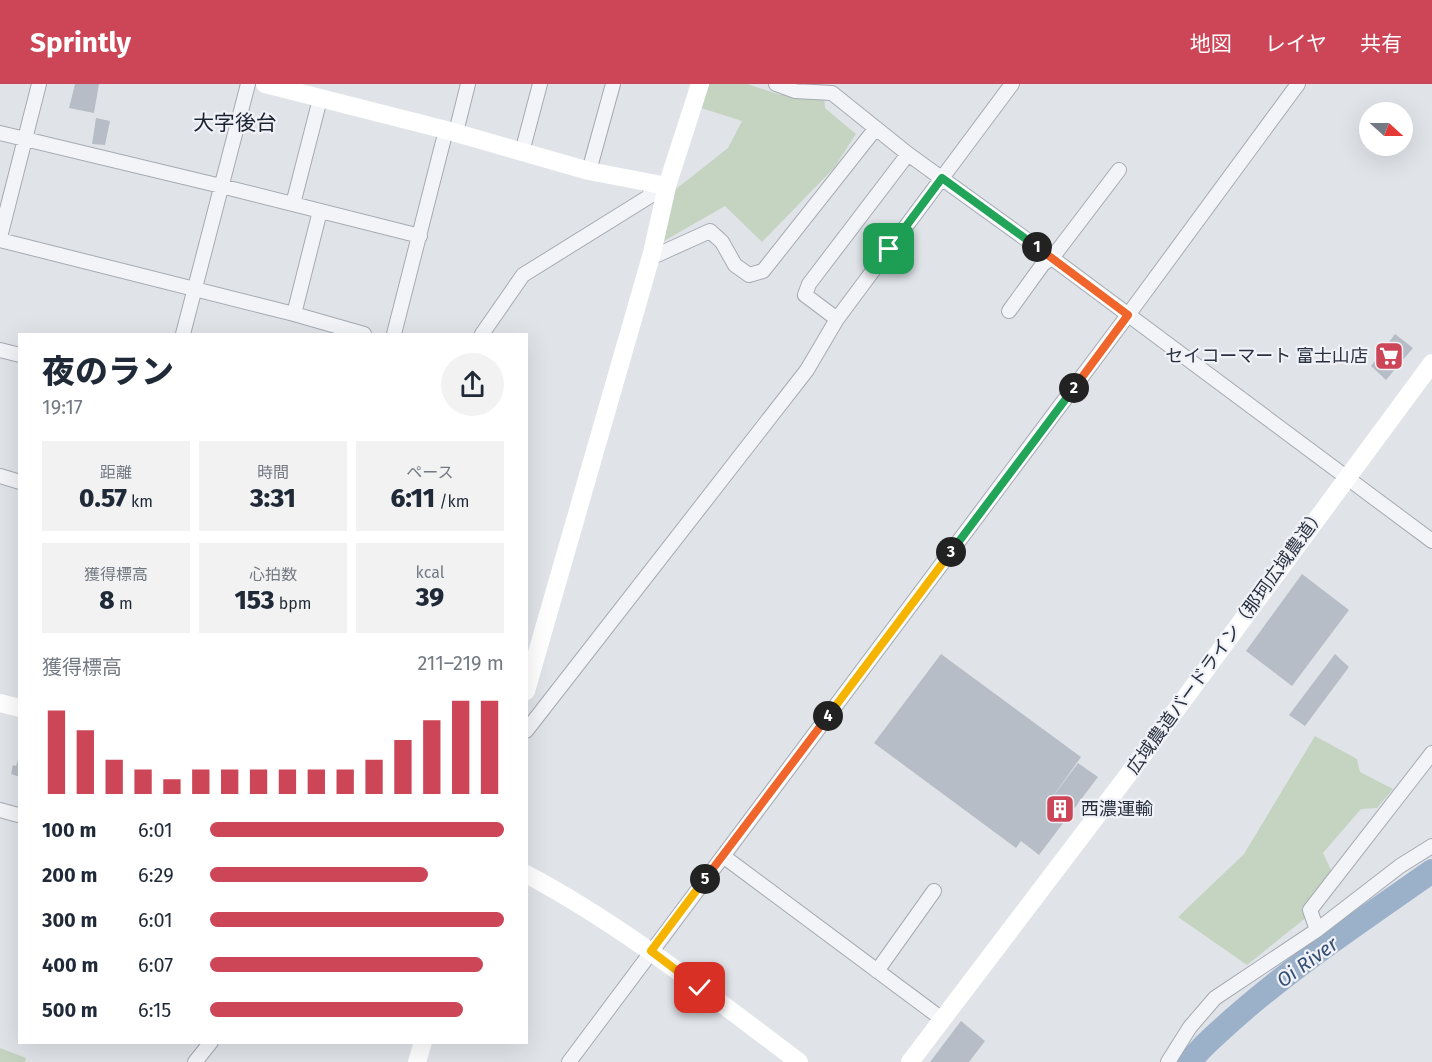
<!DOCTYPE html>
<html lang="ja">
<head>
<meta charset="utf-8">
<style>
	body { margin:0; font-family:"Fira Sans","Noto Sans JP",sans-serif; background:#f2f2f3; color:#1f2937; height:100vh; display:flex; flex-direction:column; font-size:22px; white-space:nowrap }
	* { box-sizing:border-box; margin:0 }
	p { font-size:20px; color:#747a83 }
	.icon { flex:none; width:33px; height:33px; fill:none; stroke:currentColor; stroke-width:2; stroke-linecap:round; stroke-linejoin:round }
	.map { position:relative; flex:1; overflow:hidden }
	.side { position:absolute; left:18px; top:249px; width:510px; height:711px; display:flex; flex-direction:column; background:#fff; border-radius:0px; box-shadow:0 6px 24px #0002 }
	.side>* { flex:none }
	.needle { width:39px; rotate:111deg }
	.fabs { position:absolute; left:1359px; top:18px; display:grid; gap:12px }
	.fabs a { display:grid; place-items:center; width:54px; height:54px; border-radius:50%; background:#fff; box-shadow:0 6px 24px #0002; font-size:30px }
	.pin { position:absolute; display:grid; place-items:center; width:51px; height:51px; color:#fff; margin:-26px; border-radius:12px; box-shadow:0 3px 9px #0006 }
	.km { position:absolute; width:30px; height:30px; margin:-15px; border-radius:50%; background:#222; color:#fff; font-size:16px; line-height:30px; text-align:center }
	.round { display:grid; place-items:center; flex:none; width:63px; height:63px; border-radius:32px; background:#f2f2f3 }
	.headline { display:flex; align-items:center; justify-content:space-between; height:102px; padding:0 24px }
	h1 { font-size:33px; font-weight:800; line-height:45px }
	.stats { display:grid; grid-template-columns:repeat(3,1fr); gap:9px; height:102px; padding:6px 24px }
	.stats div { display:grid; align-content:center; border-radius:0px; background:#f2f2f3; text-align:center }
	.stats b { font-size:26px; font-weight:800 }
	.stats small { font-size:16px; font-weight:400 }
	.stats p { font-size:16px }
	.chart { height:168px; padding:12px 24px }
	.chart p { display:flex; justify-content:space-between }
	.chart svg { width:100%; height:108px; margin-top:6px; stroke:#cd4657; stroke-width:6 }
	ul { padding:0 24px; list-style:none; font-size:20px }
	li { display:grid; grid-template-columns:96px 72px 1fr; align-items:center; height:45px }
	li i { height:15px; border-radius:8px; background:#cd4657 }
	header { display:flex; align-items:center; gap:36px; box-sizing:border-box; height:84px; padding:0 30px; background:#cd4657; color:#fff }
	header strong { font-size:28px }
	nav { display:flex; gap:33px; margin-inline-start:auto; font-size:21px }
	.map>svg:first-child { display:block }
	.green { fill:#c5d3c1 }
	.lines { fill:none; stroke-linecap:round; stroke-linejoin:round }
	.river { stroke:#9bb0c9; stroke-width:24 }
	.building { fill:#b7bdc6 }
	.street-casing { stroke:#a5abb3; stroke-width:16 }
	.street { stroke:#f3f4f7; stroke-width:14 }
	.secondary { stroke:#fff; stroke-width:18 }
	.split-1-casing { stroke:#fff; stroke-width:12 }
	.split-2-casing { stroke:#fff; stroke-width:12 }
	.split-3-casing { stroke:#fff; stroke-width:12 }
	.split-4-casing { stroke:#fff; stroke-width:12 }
	.split-5-casing { stroke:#fff; stroke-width:12 }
	.split-6-casing { stroke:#fff; stroke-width:12 }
	.split-1 { stroke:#22a559; stroke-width:8 }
	.split-2 { stroke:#f0652b; stroke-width:8 }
	.split-3 { stroke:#22a559; stroke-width:8 }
	.split-4 { stroke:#f5b400; stroke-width:8 }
	.split-5 { stroke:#f0652b; stroke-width:8 }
	.split-6 { stroke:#f5b400; stroke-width:8 }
	.labels { text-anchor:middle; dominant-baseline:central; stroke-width:4.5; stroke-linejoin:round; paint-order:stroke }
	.poi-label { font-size:18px; fill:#293140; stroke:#f0f2f7; text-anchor:end }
	.street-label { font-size:18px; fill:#293140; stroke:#f0f2f7 }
	.water-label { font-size:20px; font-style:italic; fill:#334f74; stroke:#f0f2f7 }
	.quarter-label { font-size:21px; fill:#1b2231; stroke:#f0f2f7 }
</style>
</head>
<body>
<header>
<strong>Sprintly</strong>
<nav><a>地図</a><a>レイヤ</a><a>共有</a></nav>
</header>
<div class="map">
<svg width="1432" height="978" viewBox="0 0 1432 978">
	<rect width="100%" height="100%" fill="#e0e4e9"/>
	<path class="green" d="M706 0H747L781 11 786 0H823L825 24 856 50 834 84 762 158 725 122 664 157 676 105 728 64 742 37 698 23Z
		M1315 652 1357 675 1360 688 1393 705 1377 724 1361 725 1323 769 1331 786 1323 820 1247 881 1178 833 1244 770Z
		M0 964 26 974 25 978H0Z"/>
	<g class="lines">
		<path class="river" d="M1190 978C1201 962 1217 950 1232 936 1294 881 1364 835 1432 787"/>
	</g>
	<path class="building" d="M75 0H99L94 29 69 24Z
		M96 34 110 37 105 61 92 60Z
		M1395 250 1413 264 1386 296 1371 282Z
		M1302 490 1349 526 1292 602 1246 567Z
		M941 570 1081 673 1046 722 1078 679 1098 693 1039 771 1021 757 1016 764 874 659Z
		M1335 570 1349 583 1305 642 1289 631Z
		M20 671V693L11 690 13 681 16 682Z
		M961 937 985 957 969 978H930Z"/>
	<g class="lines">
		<g class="street-casing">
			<path id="street" d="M776 0 795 7 832 9 908 70 1052 174 1432 457
				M456 48 468 0
				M0 49 221 102 420 152
				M522 68 540 0
				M589 87 613 0
				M293 120 320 15
				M0 153 39 0
				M0 156 294 230 364 250
				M652 169 657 171 710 147 722 158 735 181 749 191 763 187 876 44
				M1009 227 1043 180 1052 174 1119 86
				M294 230 320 127
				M837 235 805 211 809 200 908 70
				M183 250 248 0
				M394 250 446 46
				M482 250 523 191 650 112 651 99
				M0 266 20 271
				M0 392 20 398
				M526 647 807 286 837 235 1012 0
				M0 726 18 731
				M723 772 942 935
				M1317 846 1310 826 1432 669
				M877 887 934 807
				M195 978 211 958
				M569 978 1128 231 1298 0
				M1168 978 1190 943 1215 914 1317 846 1400 782 1432 762"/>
		</g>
		<use href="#street" class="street"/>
		<path class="secondary" d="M265 0 446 46 589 87 667 102
			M526 607 652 169 667 102 700 0
			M0 619 20 624
			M526 790C624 842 711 912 799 978
			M417 978 423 958
			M910 978 1137 679 1432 279"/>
	</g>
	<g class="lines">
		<g class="split-1-casing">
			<path id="split-1" d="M889 165 942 94 1037 163"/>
		</g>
		<g class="split-2-casing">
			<path id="split-2" d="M1037 163 1128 231 1074 304"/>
		</g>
		<g class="split-3-casing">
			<path id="split-3" d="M951 468 1074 304"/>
		</g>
		<g class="split-4-casing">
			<path id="split-4" d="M828 632 951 468"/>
		</g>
		<g class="split-5-casing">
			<path id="split-5" d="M705 795 828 632"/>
		</g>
		<g class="split-6-casing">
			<path id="split-6" d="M700 904 651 867 705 795"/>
		</g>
		<use href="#split-1" class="split-1"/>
		<use href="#split-2" class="split-2"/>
		<use href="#split-3" class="split-3"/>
		<use href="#split-4" class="split-4"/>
		<use href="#split-5" class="split-5"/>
		<use href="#split-6" class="split-6"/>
	</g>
	<defs>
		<g id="supermarket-square" transform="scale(1.5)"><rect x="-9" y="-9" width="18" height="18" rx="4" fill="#cd4657" stroke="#f0f2f7"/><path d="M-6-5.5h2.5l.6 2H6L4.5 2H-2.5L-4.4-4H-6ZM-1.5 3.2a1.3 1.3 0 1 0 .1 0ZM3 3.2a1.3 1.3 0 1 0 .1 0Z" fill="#fff"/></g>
		<g id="building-square" transform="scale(1.5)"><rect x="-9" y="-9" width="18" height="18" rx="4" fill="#cd4657" stroke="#f0f2f7"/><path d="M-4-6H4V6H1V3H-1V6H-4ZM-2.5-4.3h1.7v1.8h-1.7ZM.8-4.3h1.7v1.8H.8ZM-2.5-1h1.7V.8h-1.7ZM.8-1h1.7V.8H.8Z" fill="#fff"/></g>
	</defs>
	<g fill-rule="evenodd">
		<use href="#supermarket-square" x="1389" y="272"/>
		<use href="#building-square" x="1060" y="725"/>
	</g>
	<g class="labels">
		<g class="poi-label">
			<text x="1368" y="272">セイコーマート 富士山店</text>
			<text x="1081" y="725" text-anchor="start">西濃運輸</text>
		</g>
		<g class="street-label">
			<text transform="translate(1226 557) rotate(-54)">広域農道バードライン（那珂広域農道）</text>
		</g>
		<g class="water-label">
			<text transform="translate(1307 878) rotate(-36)">Oi River</text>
		</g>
		<g class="quarter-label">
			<text x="235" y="39">大字後台</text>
		</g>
	</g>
</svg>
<div class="fabs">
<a><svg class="needle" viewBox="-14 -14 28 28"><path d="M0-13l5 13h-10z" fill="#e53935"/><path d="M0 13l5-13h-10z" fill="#747a83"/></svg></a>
</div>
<div class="pin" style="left:889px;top:165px;background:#1e9e55"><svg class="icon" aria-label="arrive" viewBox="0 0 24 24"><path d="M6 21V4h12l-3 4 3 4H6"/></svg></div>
<div class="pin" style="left:700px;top:904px;background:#d93025"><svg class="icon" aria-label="check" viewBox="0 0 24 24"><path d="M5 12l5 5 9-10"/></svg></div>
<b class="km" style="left:1037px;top:163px">1</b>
<b class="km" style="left:1074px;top:304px">2</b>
<b class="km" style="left:951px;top:468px">3</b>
<b class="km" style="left:828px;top:632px">4</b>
<b class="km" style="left:705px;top:795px">5</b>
<section class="side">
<div class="headline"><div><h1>夜のラン</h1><p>19:17</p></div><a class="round"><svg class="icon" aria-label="share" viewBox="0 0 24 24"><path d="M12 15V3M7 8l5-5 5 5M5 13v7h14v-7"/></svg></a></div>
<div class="stats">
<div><p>距離</p><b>0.57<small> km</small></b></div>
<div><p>時間</p><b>3:31</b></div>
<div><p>ペース</p><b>6:11<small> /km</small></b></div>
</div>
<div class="stats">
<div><p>獲得標高</p><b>8<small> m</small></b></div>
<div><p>心拍数</p><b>153<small> bpm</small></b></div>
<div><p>kcal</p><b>39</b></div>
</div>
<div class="chart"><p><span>獲得標高</span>211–219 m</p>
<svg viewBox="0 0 160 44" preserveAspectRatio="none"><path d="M5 44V10M15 44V18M25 44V30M35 44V34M45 44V38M55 44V34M65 44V34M75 44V34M85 44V34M95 44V34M105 44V34M115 44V30M125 44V22M135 44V14M145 44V6M155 44V6"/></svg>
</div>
<ul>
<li><b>100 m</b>6:01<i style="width:100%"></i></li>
<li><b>200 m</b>6:29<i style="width:74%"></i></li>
<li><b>300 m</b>6:01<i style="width:100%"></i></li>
<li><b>400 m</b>6:07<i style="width:93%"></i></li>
<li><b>500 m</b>6:15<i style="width:86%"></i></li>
</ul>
</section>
</div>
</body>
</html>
